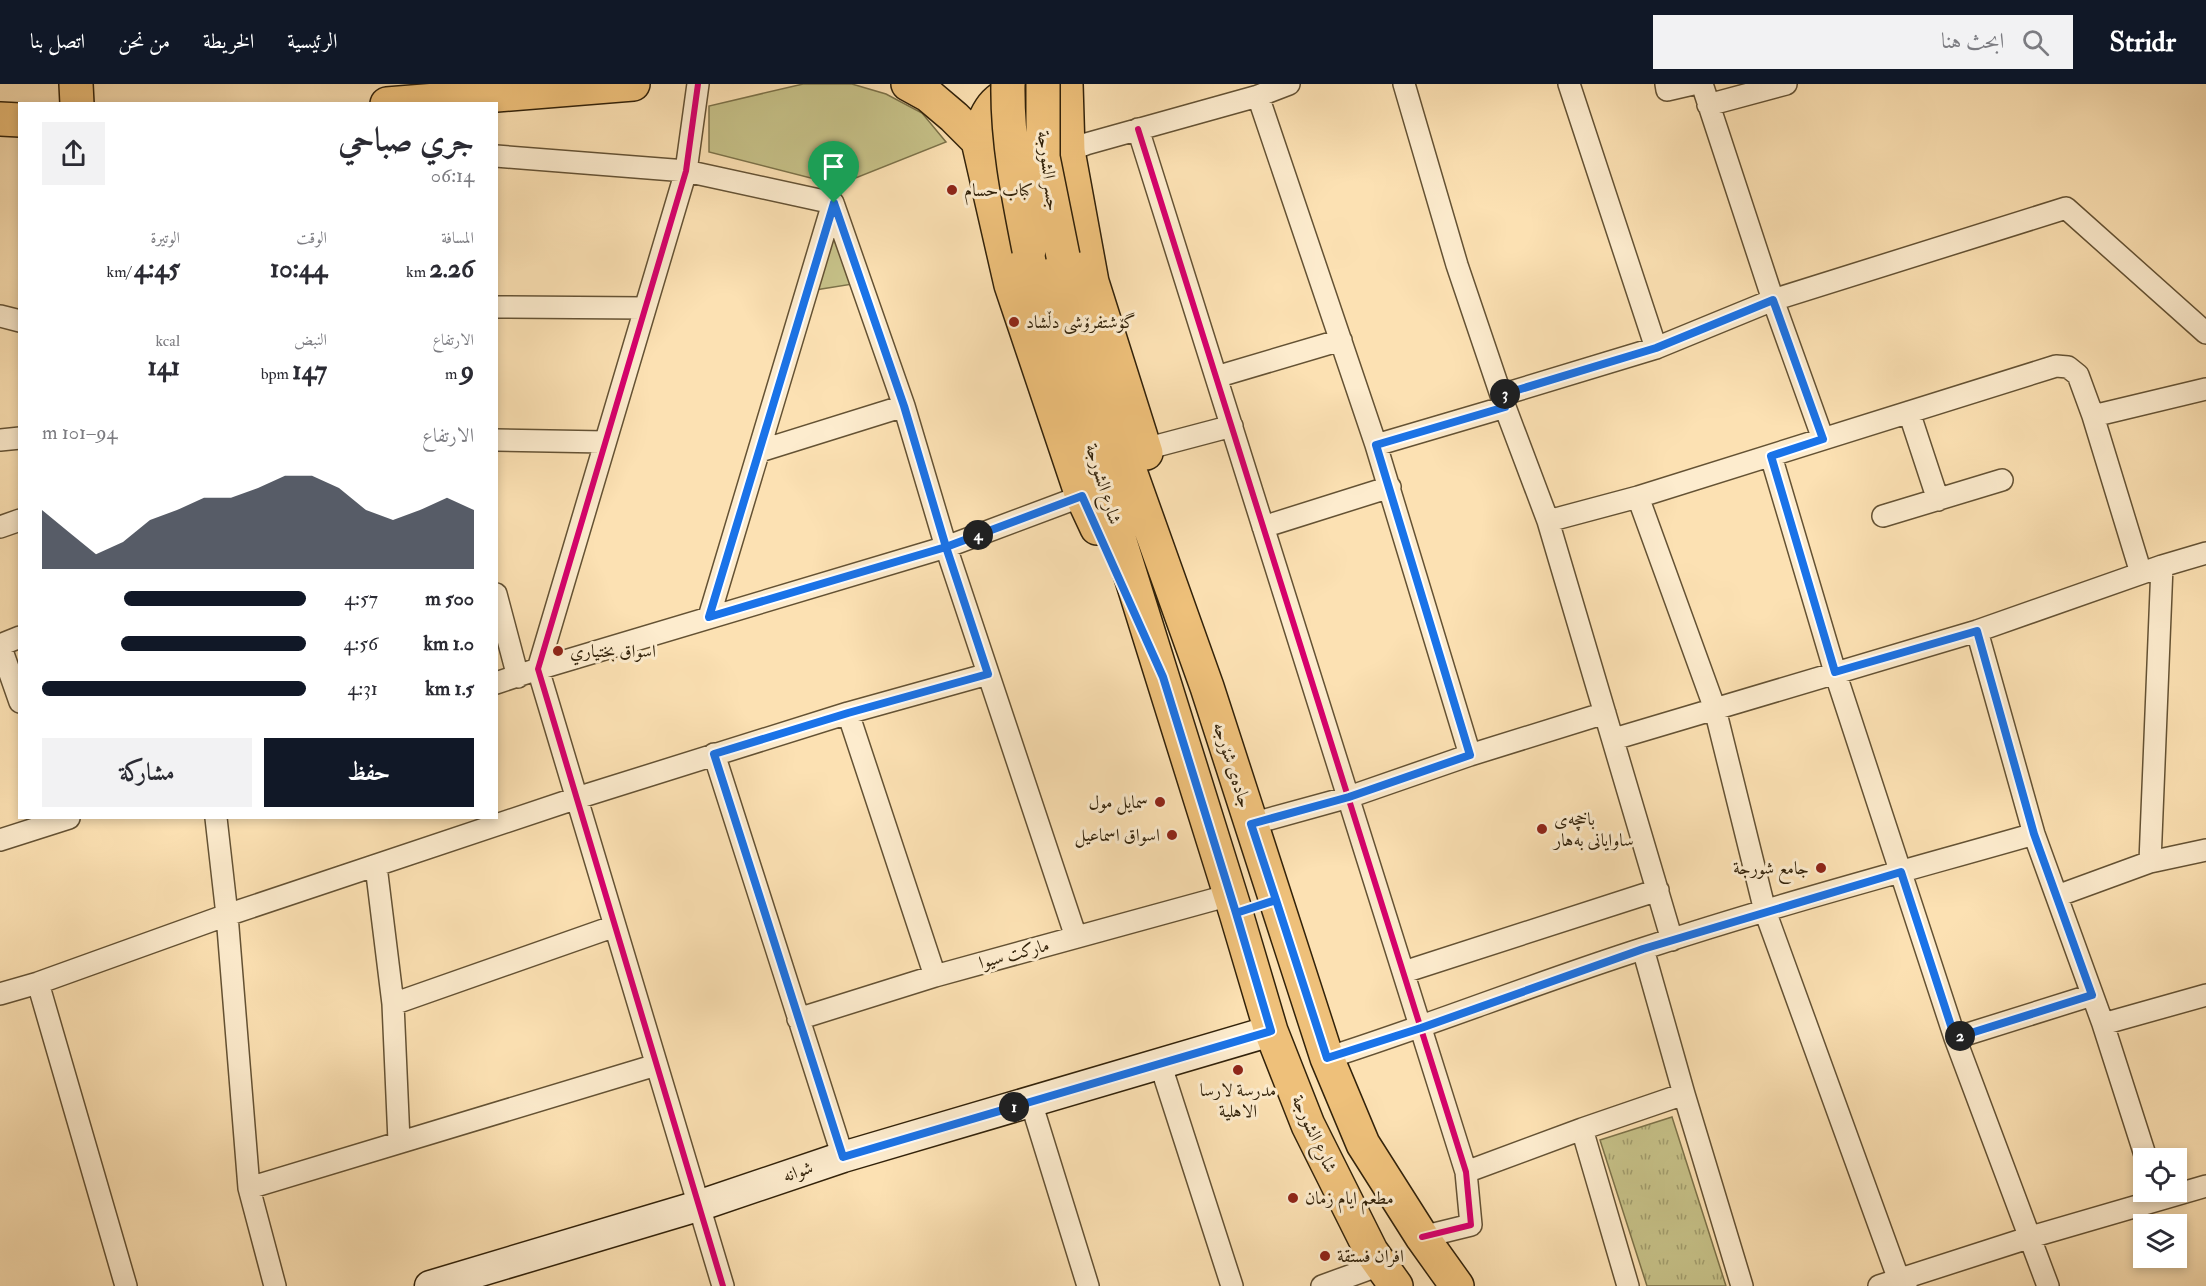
<!DOCTYPE html>
<html lang="ar">
<head>
<meta charset="utf-8">
<style>
	body { margin:0; font-family:"IM FELL Double Pica",Amiri,serif; background:#f2f2f3; color:#2b2b33; direction:rtl; height:100vh; display:flex; flex-direction:column; font-size:22px; white-space:nowrap }
	* { box-sizing:border-box; margin:0 }
	p { font-size:20px; color:#7c7c81 }
	.icon { flex:none; width:33px; height:33px; fill:none; stroke:currentColor; stroke-width:2; stroke-linecap:round; stroke-linejoin:round }
	.map { position:relative; flex:1; overflow:hidden; direction:ltr }
	.side { position:absolute; left:18px; top:18px; width:480px; height:717px; display:flex; flex-direction:column; background:#fff; border-radius:0px; box-shadow:0 3px 9px #0003; direction:rtl }
	.side>* { flex:none }
	.fabs { position:absolute; left:2133px; top:1064px; display:grid; gap:12px }
	.fabs a { display:grid; place-items:center; width:54px; height:54px; border-radius:0px; background:#fff; box-shadow:0 3px 9px #0003; font-size:30px }
	.pin { position:absolute; display:grid; place-items:center; width:51px; height:51px; color:#fff; margin:-62px -26px; border-radius:50% 50% 50% 0; rotate:-45deg; box-shadow:0 0 6px #0007 }
	.pin .icon { rotate:45deg }
	.km { position:absolute; width:30px; height:30px; margin:-15px; border-radius:50%; background:#222; color:#fff; font-size:16px; line-height:30px; text-align:center }
	.round { display:grid; place-items:center; flex:none; width:63px; height:63px; border-radius:0px; background:#f2f2f3 }
	.head { display:flex; align-items:center; justify-content:space-between; height:102px; padding:0 24px }
	h1 { font-size:33px; font-weight:700; line-height:45px }
	.metrics { display:grid; grid-template-columns:repeat(3,1fr); gap:9px; height:102px; padding:6px 24px }
	.metrics div { display:grid; align-content:center }
	.metrics b { font-size:26px; font-weight:700 }
	.metrics small { font-size:16px; font-weight:400 }
	.metrics p { font-size:16px }
	.chart { height:168px; padding:12px 24px }
	.chart p { display:flex; justify-content:space-between }
	.chart svg { width:100%; height:108px; margin-top:6px; fill:#111827; opacity:.7 }
	.action { display:flex; gap:12px; margin-top:auto; padding:12px 24px }
	.action a { flex:1; height:69px; border-radius:0px; background:#111827; color:#fff; font-size:24px; font-weight:700; line-height:69px; text-align:center }
	.action a+a { background:#f2f2f3; color:#2b2b33 }
	ul { padding:0 24px; list-style:none; font-size:20px }
	li { display:grid; grid-template-columns:96px 72px 1fr; align-items:center; height:45px }
	li i { height:15px; border-radius:8px; background:#111827 }
	header { display:flex; align-items:center; gap:36px; box-sizing:border-box; height:84px; padding:0 30px; background:#111827; color:#fff }
	header strong { font-size:28px }
	nav { display:flex; gap:33px; margin-inline-start:auto; font-size:21px }
	.search { width:420px; height:54px; background:#f2f2f3; display:flex; align-items:center; gap:15px; box-sizing:border-box; padding:0 21px; border-radius:0px; color:#7c7c81; font-size:22px }
	.map>svg:first-child { display:block }
	.park { fill:url(#park-tufts); stroke:#7c7249; stroke-width:1.5 }
	.garden { fill:#c6c188; stroke:#7c7249; stroke-width:1.5 }
	.lines { fill:none; stroke-linecap:round; stroke-linejoin:round }
	.street-casing { stroke:#645234; stroke-width:24 }
	.secondary-casing { stroke:#32220a; stroke-width:33 }
	.primary-casing { stroke:#32220a; stroke-width:36 }
	.street { stroke:#fdecce; stroke-width:21 }
	.secondary { stroke:#fdecce; stroke-width:30 }
	.primary { stroke:#eec07a; stroke-width:33 }
	.primary-bridge-casing { stroke:#32220a; stroke-width:36; stroke-linecap:butt }
	.primary-bridge { stroke:#eec07a; stroke-width:33 }
	.cycleway-casing { stroke:#fdecce; stroke-width:10 }
	.cycleway { stroke:#d6006c; stroke-width:6 }
	.route-casing { stroke:#fff; stroke-width:12 }
	.route { stroke:#1a73e8; stroke-width:8 }
	.poi-dot { fill:#8f2418; stroke:#fdecce; stroke-width:2 }
	.labels { text-anchor:middle; dominant-baseline:central; stroke-width:6; stroke-linejoin:round; paint-order:stroke }
	.street-label { font-size:18px; fill:#32220a; stroke:#fdecce }
	.poi-label { font-size:18px; fill:#32220a; stroke:#fdecce; text-anchor:start }
</style>
</head>
<body>
<header>
<strong>Stridr</strong>
<div class="search"><svg class="icon" aria-label="search" viewBox="0 0 24 24"><circle cx="10" cy="10" r="6"/><path d="M15 15l6 6"/></svg>ابحث هنا</div>
<nav><a>الرئيسية</a><a>الخريطة</a><a>من نحن</a><a>اتصل بنا</a></nav>
</header>
<div class="map">
<svg width="2206" height="1202" viewBox="0 0 2206 1202">
	<defs>
		<pattern id="park-tufts" width="24" height="20" patternUnits="userSpaceOnUse" patternTransform="scale(1.5)"><rect width="24" height="20" fill="#c6c188"/><path d="M3 7l-1-3M5 7V3M7 7l1-3M15 17l-1-3M17 17v-4M19 17l1-3" fill="none" stroke="#a19c6d"/></pattern>
	</defs>
	<rect width="100%" height="100%" fill="#fce1b3"/>
	<filter id="stains"><feTurbulence type="fractalNoise" baseFrequency=".00333" numOctaves="4"/><feColorMatrix values="0 0 0 0 .2 0 0 0 0 .09 0 0 0 0 .02 0 0 0 .5 -.17"/></filter>
	<radialGradient id="worn" r=".72"><stop offset=".6" stop-color="#630" stop-opacity="0"/><stop offset="1" stop-color="#630" stop-opacity=".3"/></radialGradient>
	<path class="park" d="M1672 1033 1726 1202H1647L1600 1056Z"/>
	<path class="garden" d="M803 0H852L886 10 922 29 946 58 838 101 709 68V22Z
		M836 146 853 200 815 206Z"/>
	<g class="lines">
		<g class="street-casing">
			<path id="street" d="M698 0 686 87 538 585 723 1202
				M1404 0 1457 181 1505 323 1548 437 1672 856
				M1569 0 1656 264
				M1666 0 1667 6 1693 0
				M1702 0 1773 216 1823 355
				M1258 12 1376 361 1470 671
				M1708 21 1786 0
				M1138 45 1466 1088 1471 1141 1422 1153
				M1068 67 1086 60 1258 12 1289 0
				M496 72 686 87 833 119
				M833 119 904 322 946 463 1076 853
				M496 223 645 224
				M0 232 20 237
				M1216 293 1341 256
				M1501 311 1656 264 1773 216 2066 124 2206 249
				M1909 328 1938 416
				M2093 332 2206 305
				M0 356 20 354
				M496 356 605 358
				M1376 361 1505 323
				M1145 365 1232 342
				M760 367 904 322
				M1771 372 1835 588 1955 954 2048 1202
				M1638 413 1715 625 1765 827 1899 1196 1906 1202
				M1883 432 2002 396
				M1548 437 1638 413 2056 282 2068 283 2078 291 2093 332 2141 489
				M0 443 20 436
				M1263 443 1390 403
				M496 510 518 593
				M709 533 833 119
				M1977 547 2034 750 2103 940 2146 1074
				M0 561 20 618
				M0 561 20 553
				M496 599 538 585 946 463 1082 412
				M848 629 935 892
				M1614 655 1977 547 2162 482 2206 469
				M714 670 843 1073
				M216 734 227 831 249 1104 275 1202
				M1251 740 1349 713 1470 671 1605 629
				M0 756 69 734
				M2150 778 2162 482
				M376 782 393 920 399 1057
				M2057 812 2150 778 2206 766
				M1643 865 1684 1010 1742 1202
				M1404 888 1658 806
				M38 899 126 1202
				M0 910 38 899 227 831 577 714 848 629 988 590
				M393 920 615 842
				M798 935 935 892 1230 811
				M2103 940 2206 911
				M1955 954 2092 911
				M1327 974C1434 940 1538 898 1645 864 1773 822 1904 787 2034 750
				M1160 979 1232 1202
				M1031 1018 1088 1202
				M1582 1045 1628 1202
				M1466 1088 1582 1045 1684 1010
				M249 1104 656 981
				M1322 1202 1380 1181
				M1879 1202 2031 1153 2206 1102"/>
		</g>
		<g class="secondary-casing">
			<path id="secondary" d="M430 1202 698 1122 843 1073 1271 947"/>
		</g>
		<g class="primary-casing">
			<path id="primary" d="M76 0 77 20
				M908 0 928 11 954 33 978 57 1011 201 1082 412 1097 444
				M1066 0 1068 67 1092 198 1146 369
				M387 20 633 0
				M0 35 20 36
				M978 57C985 28 998 1 1034 12
				M1029 166 1236 829 1271 947 1308 1041 1371 1167 1396 1202
				M1063 172 1090 275 1207 603 1327 974 1363 1060 1422 1153 1457 1202"/>
		</g>
		<use href="#street" class="street"/>
		<use href="#secondary" class="secondary"/>
		<use href="#primary" class="primary"/>
		<g class="primary-bridge-casing">
			<path id="primary-bridge" d="M1008 0C1007 56 1018 111 1029 166
				M1043 0V73L1063 172"/>
		</g>
		<use href="#primary-bridge" class="primary-bridge"/>
		<g class="cycleway-casing">
			<path id="cycleway" d="M698 0 686 87 538 585 723 1202
				M1138 45 1466 1088 1471 1141 1422 1153"/>
		</g>
		<use href="#cycleway" class="cycleway"/>
	</g>
	<g class="lines">
		<g class="route-casing">
			<path id="route" d="M834 119 904 322 946 463 988 590 848 629 714 670 843 1073 1271 947 1236 829 1276 816 1327 974 1421 944 1643 865 1901 788 1955 954 2092 911 2034 750 1977 547 1835 588 1771 372 1823 355 1773 216 1656 264 1501 311 1505 323 1376 361 1470 671 1349 713 1251 740 1276 816 1236 829 1163 593 1082 412 946 463 709 533 834 119"/>
		</g>
		<use href="#route" class="route"/>
	</g>
	<g class="poi-dot">
		<circle cx="952" cy="106" r="6"/>
		<circle cx="1014" cy="238" r="6"/>
		<circle cx="558" cy="567" r="6"/>
		<circle cx="1160" cy="718" r="6"/>
		<circle cx="1542" cy="745" r="6"/>
		<circle cx="1172" cy="751" r="6"/>
		<circle cx="1821" cy="784" r="6"/>
		<circle cx="1238" cy="986" r="6"/>
		<circle cx="1293" cy="1114" r="6"/>
		<circle cx="1325" cy="1172" r="6"/>
	</g>
	<g class="labels">
		<g class="street-label">
			<text transform="translate(1048 87) rotate(83)">جسر الشورجة</text>
			<text transform="translate(1103 400) rotate(73)">شارع الشورجة</text>
			<text transform="translate(1232 681) rotate(72)">جادەی شۆرجە</text>
			<text transform="translate(1014 870) rotate(-15)">مارکت سیوا</text>
			<text transform="translate(1314 1050) rotate(65)">شارع الشورجة</text>
			<text transform="translate(798 1088) rotate(-19)">شوانە</text>
		</g>
		<g class="poi-label">
			<text x="964" y="106">كباب حسام</text>
			<text x="1026" y="238">گۆشتفرۆشی دڵشاد</text>
			<text x="570" y="567">اسواق بختياري</text>
			<text x="1148" y="718" text-anchor="end">سمايل مول</text>
			<text x="1554" y="735">باخچەی<tspan x="1554" dy="21">ساوایانی بەهار</tspan></text>
			<text x="1160" y="751" text-anchor="end">اسواق اسماعيل</text>
			<text x="1809" y="784" text-anchor="end">جامع شورجة</text>
			<text x="1238" y="1006" text-anchor="middle">مدرسة لارسا<tspan x="1238" dy="21">الاهلية</tspan></text>
			<text x="1305" y="1114">مطعم ايام زمان</text>
			<text x="1337" y="1172">افران فستقة</text>
		</g>
	</g>
	<rect width="100%" height="100%" filter="url(#stains)"/>
	<rect width="100%" height="100%" fill="url(#worn)"/>
</svg>
<div class="fabs">
<a><svg class="icon" aria-label="locate" viewBox="0 0 24 24"><circle cx="12" cy="12" r="6"/><path d="M12 2v4M12 18v4M2 12h4M18 12h4"/></svg></a>
<a><svg class="icon" aria-label="layers" viewBox="0 0 24 24"><path d="M12 4l9 5-9 5-9-5zM3 14l9 5 9-5"/></svg></a>
</div>
<div class="pin" style="left:834px;top:119px;background:#1e9e55"><svg class="icon" aria-label="arrive" viewBox="0 0 24 24"><path d="M6 21V4h12l-3 4 3 4H6"/></svg></div>
<b class="km" style="left:1014px;top:1023px">1</b>
<b class="km" style="left:1960px;top:952px">2</b>
<b class="km" style="left:1505px;top:310px">3</b>
<b class="km" style="left:978px;top:451px">4</b>
<section class="side">
<div class="head"><div><h1>جري صباحي</h1><p>06:14</p></div><a class="round"><svg class="icon" aria-label="share" viewBox="0 0 24 24"><path d="M12 15V3M7 8l5-5 5 5M5 13v7h14v-7"/></svg></a></div>
<div class="metrics">
<div><p>المسافة</p><b>2.26<small> km</small></b></div>
<div><p>الوقت</p><b>10:44</b></div>
<div><p>الوتيرة</p><b>4:45<small> /km</small></b></div>
</div>
<div class="metrics">
<div><p>الارتفاع</p><b>9<small> m</small></b></div>
<div><p>النبض</p><b>147<small> bpm</small></b></div>
<div><p>kcal</p><b>141</b></div>
</div>
<div class="chart"><p><span>الارتفاع</span>94–101 m</p>
<svg viewBox="0 0 160 44" preserveAspectRatio="none"><path d="M0 44V20L10 29L20 38L30 33L40 24L50 20L60 15L70 15L80 11L90 6L100 6L110 11L120 20L130 24L140 20L150 15L160 20V44z"/></svg>
</div>
<ul>
<li><b>500 m</b>4:57<i style="width:69%"></i></li>
<li><b>1.0 km</b>4:56<i style="width:70%"></i></li>
<li><b>1.5 km</b>4:31<i style="width:100%"></i></li>
</ul>
<div class="action"><a>حفظ</a><a>مشاركة</a></div>
</section>
</div>
</body>
</html>
